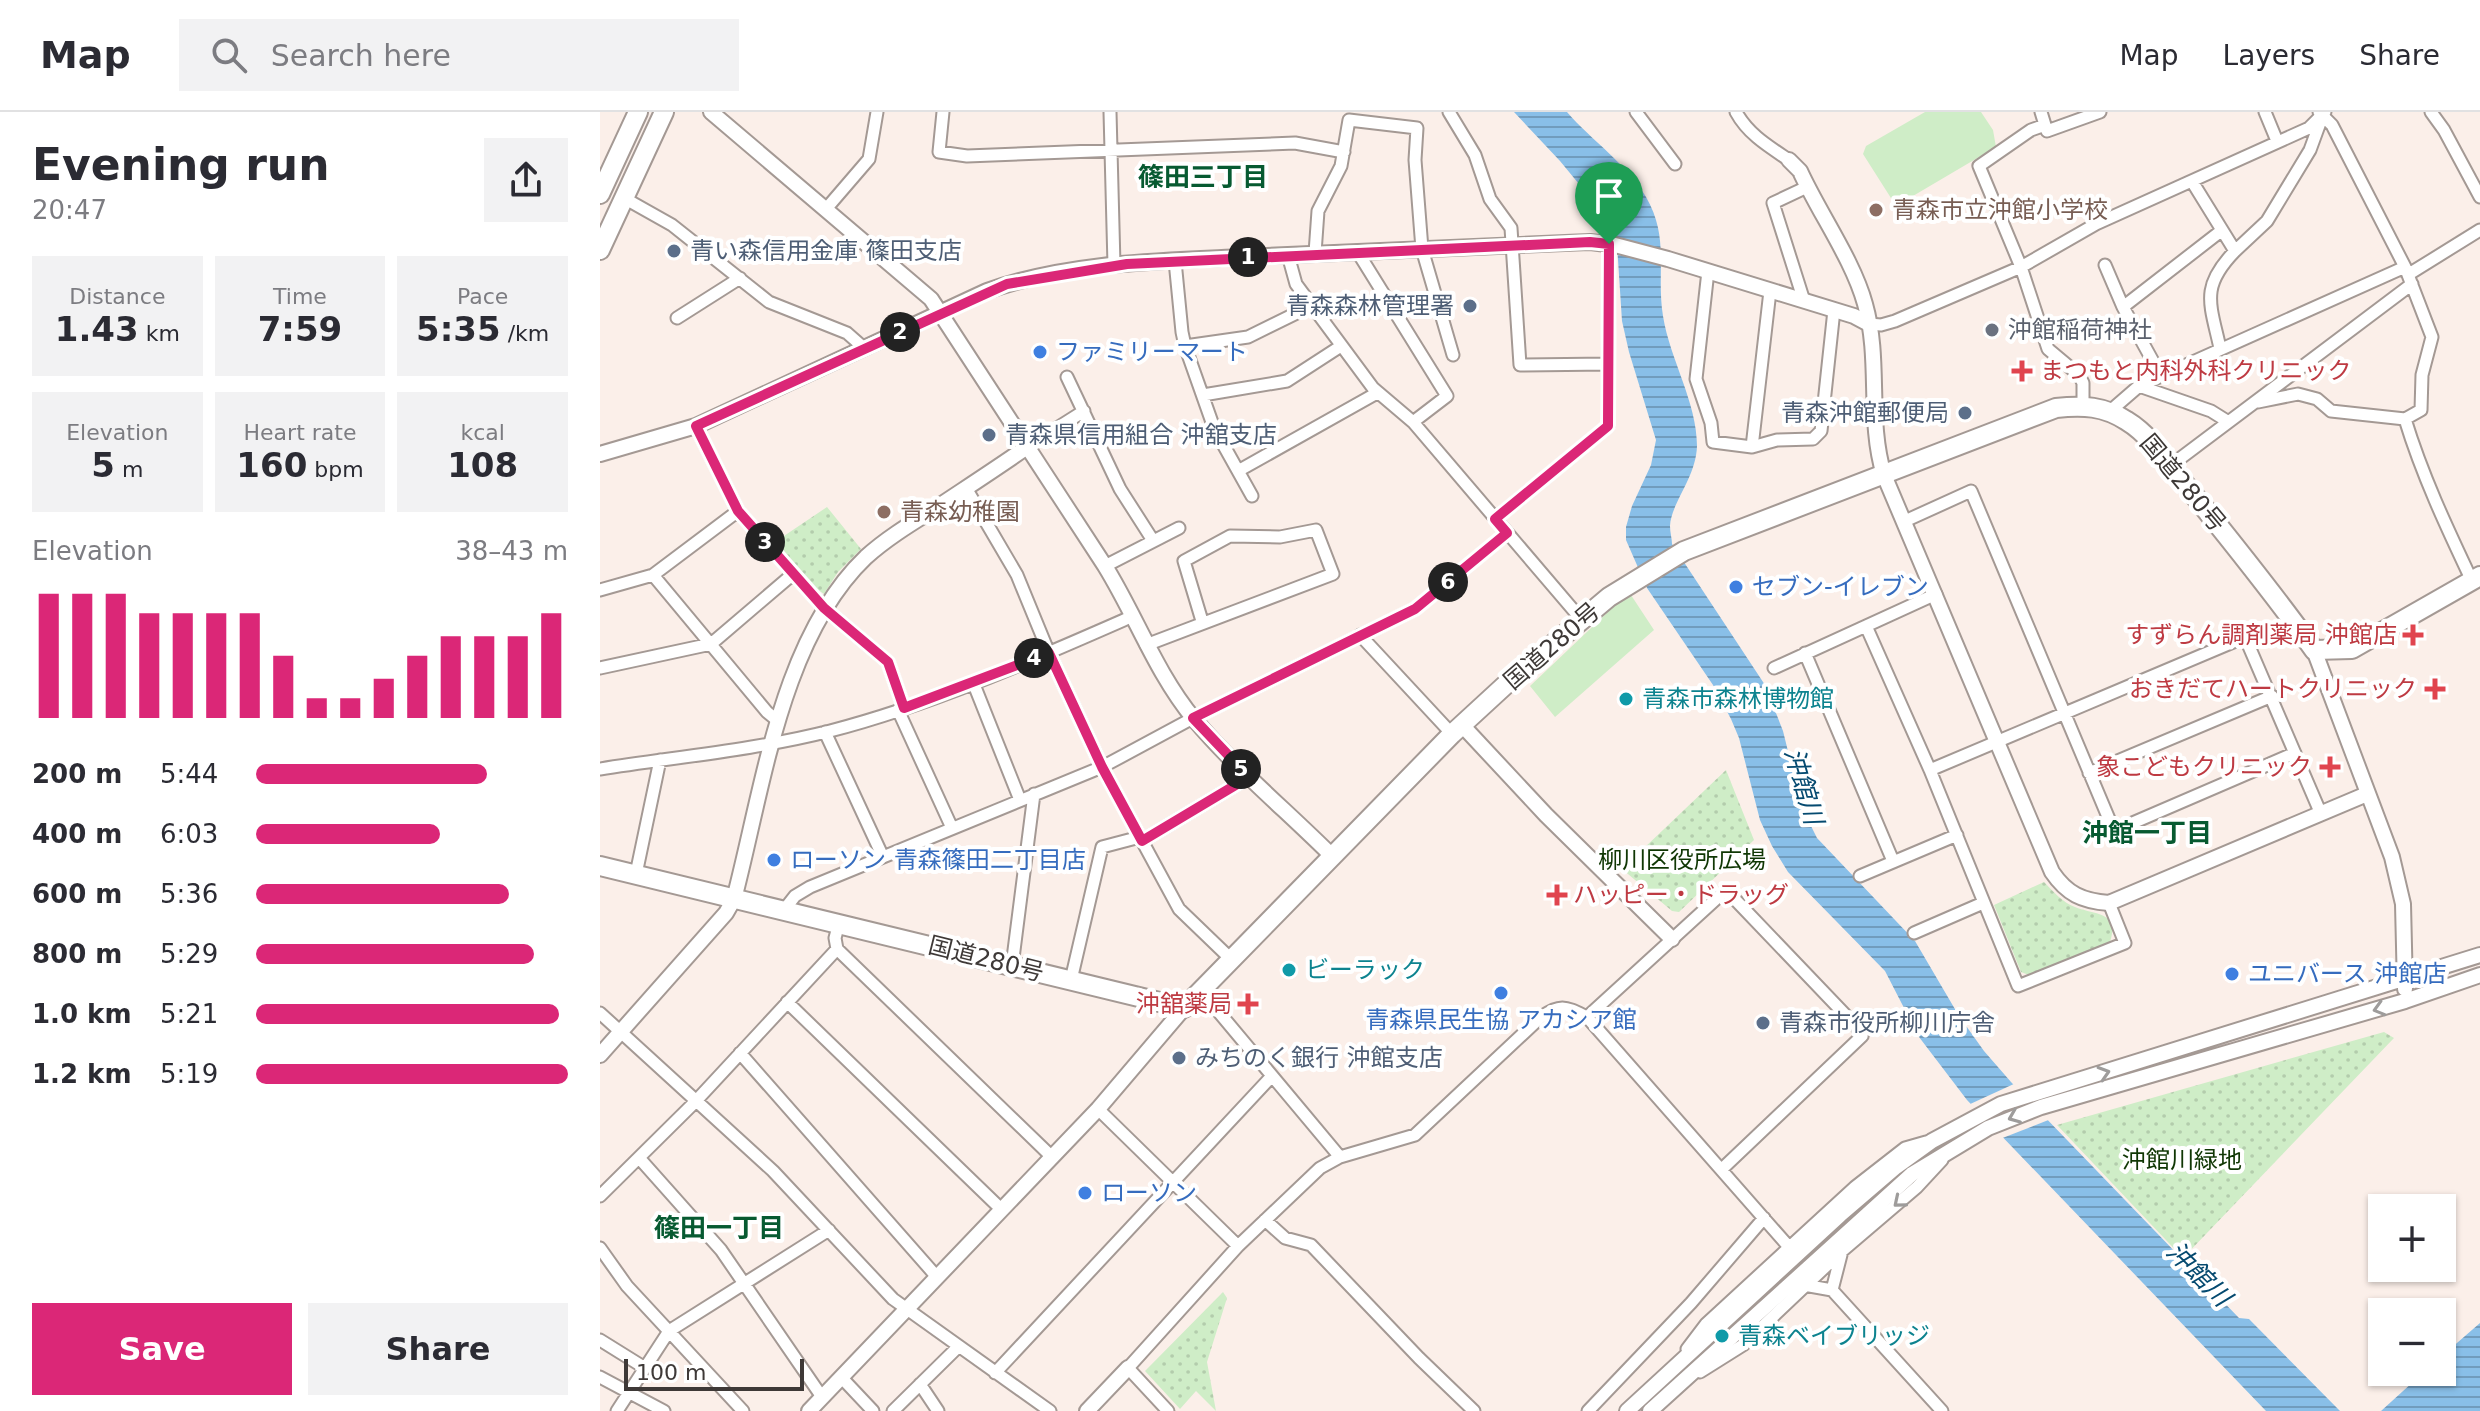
<!DOCTYPE html>
<html lang="en">
<head>
<meta charset="utf-8">
<style>
	body { margin:0; font-family:"DejaVu Sans","Noto Sans JP",sans-serif; background:#f2f2f3; color:#2b2b33; height:100vh; display:flex; flex-direction:column; font-size:30px; white-space:nowrap }
	* { box-sizing:border-box; margin:0 }
	p { font-size:26px; color:#7c7c81 }
	.icon { flex:none; width:44px; height:44px; fill:none; stroke:currentColor; stroke-width:2; stroke-linecap:round; stroke-linejoin:round }
	.map { position:relative; flex:1; overflow:hidden }
	.drawer { display:flex; flex-direction:column; background:#fff; width:600px }
	.drawer>* { flex:none }
	.fabs { position:absolute; left:1768px; top:1082px; display:grid; gap:16px }
	.fabs a { display:grid; place-items:center; width:88px; height:88px; border-radius:0px; background:#fff; box-shadow:0 2px 6px #0004; font-size:40px }
	.scale { position:absolute; left:24px; bottom:20px; width:180px; box-sizing:border-box; padding-left:8px; border:4px solid #3e3937; border-top:0; font-size:22px; line-height:28px; white-space:nowrap; color:#3e3937; -webkit-text-stroke:6px #fff; paint-order:stroke }
	.pin { position:absolute; display:grid; place-items:center; width:68px; height:68px; color:#fff; margin:-82px -34px; border-radius:50% 50% 50% 0; rotate:-45deg; box-shadow:0 0 8px #0007 }
	.pin .icon { rotate:45deg }
	.km { position:absolute; width:40px; height:40px; margin:-20px; border-radius:50%; background:#222; color:#fff; font-size:22px; line-height:40px; text-align:center }
	.round { display:grid; place-items:center; flex:none; width:84px; height:84px; border-radius:0px; background:#f2f2f3 }
	.headline { display:flex; align-items:center; justify-content:space-between; height:136px; padding:0 32px }
	h1 { font-size:44px; font-weight:700; line-height:60px }
	.metrics { display:grid; grid-template-columns:repeat(3,1fr); gap:12px; height:136px; padding:8px 32px }
	.metrics div { display:grid; align-content:center; border-radius:0px; background:#f2f2f3; text-align:center }
	.metrics b { font-size:34px; font-weight:700 }
	.metrics small { font-size:22px; font-weight:400 }
	.metrics p { font-size:22px }
	.chart { height:224px; padding:16px 32px }
	.chart p { display:flex; justify-content:space-between }
	.chart svg { width:100%; height:144px; margin-top:8px; stroke:#db2777; stroke-width:6 }
	.action { display:flex; gap:16px; margin-top:auto; padding:16px 32px }
	.action a { flex:1; height:92px; border-radius:0px; background:#db2777; color:#fff; font-size:32px; font-weight:700; line-height:92px; text-align:center }
	.action a+a { background:#f2f2f3; color:#2b2b33 }
	ul { padding:0 32px; list-style:none; font-size:26px }
	li { display:grid; grid-template-columns:128px 96px 1fr; align-items:center; height:60px }
	li i { height:20px; border-radius:10px; background:#db2777 }
	header { display:flex; align-items:center; gap:48px; box-sizing:border-box; height:112px; padding:0 40px; background:#fff; border-bottom:2px solid #e1e1e2 }
	header strong { font-size:38px }
	nav { display:flex; gap:44px; margin-inline-start:auto; font-size:28px }
	.search { width:560px; height:72px; background:#f2f2f3; display:flex; align-items:center; gap:20px; box-sizing:border-box; padding:0 28px; border-radius:0px; color:#7c7c81; font-size:30px }
	main { display:flex; flex:1; min-height:0 }
	.map>svg:first-child { display:block }
	.grass { fill:#cfedc7 }
	.park { fill:url(#park-dots) }
	.water { fill:url(#water-rules) }
	.pier { fill:#fbefe9 }
	.lines { fill:none; stroke-linecap:round; stroke-linejoin:round }
	.minor-casing { stroke:#a49994; stroke-width:15 }
	.tertiary-casing { stroke:#a49994; stroke-width:18 }
	.trunk-casing { stroke:#a49994; stroke-width:22 }
	.minor { stroke:#fff; stroke-width:11 }
	.tertiary { stroke:#fff; stroke-width:14 }
	.trunk { stroke:#fff; stroke-width:18 }
	.oneway { stroke:#9e9c9b }
	.route-casing { stroke:#fff; stroke-width:16 }
	.route { stroke:#db2777; stroke-width:10 }
	.education-dot { fill:#8d6e63; stroke:#fff; stroke-width:3 }
	.service-dot { fill:#5c6f8a; stroke:#fff; stroke-width:3 }
	.worship-dot { fill:#6b7280; stroke:#fff; stroke-width:3 }
	.shop-dot { fill:#3f7fe0; stroke:#fff; stroke-width:3 }
	.health-dot { fill:#e0444e; stroke:#fff; stroke-width:3 }
	.culture-dot { fill:#0f9aa8; stroke:#fff; stroke-width:3 }
	.labels { text-anchor:middle; dominant-baseline:central; stroke-width:8; stroke-linejoin:round; paint-order:stroke }
	.education-label { font-size:24px; fill:#785e54; stroke:#fff; text-anchor:start }
	.service-label { font-size:24px; fill:#4e5e75; stroke:#fff; text-anchor:start }
	.worship-label { font-size:24px; fill:#5b616d; stroke:#fff; text-anchor:start }
	.shop-label { font-size:24px; fill:#366cbe; stroke:#fff; text-anchor:start }
	.health-label { font-size:24px; fill:#be3a42; stroke:#fff; text-anchor:end }
	.street-label { font-size:24px; fill:#3e3937; stroke:#fff }
	.culture-label { font-size:24px; fill:#0d838f; stroke:#fff; text-anchor:start }
	.park-label { font-size:24px; fill:#103704; stroke:#fff }
	.neighbourhood-label { font-size:26px; font-weight:bold; fill:#075a31; stroke:#fff }
	.water-label { font-size:26px; font-style:italic; fill:#054a70; stroke:#fff }
</style>
</head>
<body>
<header>
<strong>Map</strong>
<div class="search"><svg class="icon" aria-label="search" viewBox="0 0 24 24"><circle cx="10" cy="10" r="6"/><path d="M15 15l6 6"/></svg>Search here</div>
<nav><a>Map</a><a>Layers</a><a>Share</a></nav>
</header>
<main>
<section class="drawer">
<div class="headline"><div><h1>Evening run</h1><p>20:47</p></div><a class="round"><svg class="icon" aria-label="share" viewBox="0 0 24 24"><path d="M12 15V3M7 8l5-5 5 5M5 13v7h14v-7"/></svg></a></div>
<div class="metrics">
<div><p>Distance</p><b>1.43<small> km</small></b></div>
<div><p>Time</p><b>7:59</b></div>
<div><p>Pace</p><b>5:35<small> /km</small></b></div>
</div>
<div class="metrics">
<div><p>Elevation</p><b>5<small> m</small></b></div>
<div><p>Heart rate</p><b>160<small> bpm</small></b></div>
<div><p>kcal</p><b>108</b></div>
</div>
<div class="chart"><p><span>Elevation</span>38–43 m</p>
<svg viewBox="0 0 160 44" preserveAspectRatio="none"><path d="M5 44V6M15 44V6M25 44V6M35 44V12M45 44V12M55 44V12M65 44V12M75 44V25M85 44V38M95 44V38M105 44V32M115 44V25M125 44V19M135 44V19M145 44V19M155 44V12"/></svg>
</div>
<ul>
<li><b>200 m</b>5:44<i style="width:74%"></i></li>
<li><b>400 m</b>6:03<i style="width:59%"></i></li>
<li><b>600 m</b>5:36<i style="width:81%"></i></li>
<li><b>800 m</b>5:29<i style="width:89%"></i></li>
<li><b>1.0 km</b>5:21<i style="width:97%"></i></li>
<li><b>1.2 km</b>5:19<i style="width:100%"></i></li>
</ul>
<div class="action"><a>Save</a><a>Share</a></div>
</section>
<div class="map">
<svg width="1880" height="1299" viewBox="0 0 1880 1299">
	<defs>
		<pattern id="park-dots" width="8" height="8" patternUnits="userSpaceOnUse" patternTransform="scale(2)"><rect width="8" height="8" fill="#cfedc7"/><path d="M2 2h.1M6 6h.1" fill="none" stroke="#b3ccac" stroke-width="1.8" stroke-linecap="round"/></pattern>
		<pattern id="water-rules" width="6" height="5" patternUnits="userSpaceOnUse" patternTransform="scale(2)"><rect width="6" height="5" fill="#89bfe8"/><path d="M0 2.5h6" fill="none" stroke="#719cbd"/></pattern>
	</defs>
	<rect width="100%" height="100%" fill="#fbefe9"/>
	<path class="grass" d="M1325 0H1381L1393 18 1396 35 1296 94 1263 42 1266 34Z
		M1029 480 1054 518 955 605 930 574Z"/>
	<path class="park" d="M227 395 261 437 238 460 224 482 208 471 175 430Z
		M1126 658 1154 728 1079 800 1072 799 1022 757Z
		M1444 770C1454 780 1462 790 1475 795 1494 803 1520 799 1510 830L1429 863 1421 860 1394 793Z
		M1784 920 1794 926 1583 1146 1457 1013Z
		M623 1180 627 1186 607 1250 616 1299 596 1279 580 1297 545 1259Z"/>
	<path class="water" d="M914 0H967C991 28 1028 53 1046 85 1070 126 1056 160 1063 204 1070 248 1097 290 1097 334 1096 366 1071 391 1070 414 1070 420 1072 427 1072 432L1165 573 1183 619 1202 696 1217 726 1315 829 1359 904 1384 939 1411 970 1639 1206 1649 1207 1740 1299H1666L1367 988 1319 925 1285 859 1188 760 1172 734 1160 708 1139 626 1131 607 1113 573 1047 476 1026 428V415L1032 394 1051 353 1056 328 1029 240 1022 209 1016 117 960 49Z
		M1880 1211V1299H1781L1824 1260H1842V1244Z"/>
	<path class="pier" d="M1416 971 1451 1007 1400 1027 1368 993Z"/>
	<g class="lines">
		<g class="minor-casing">
			<path id="minor" d="M343 0 339 40 367 44 695 31 744 40
				M510 0 514 153
				M849 0 875 43 890 87 911 116 920 253 1008 252
				M1036 0 1075 52
				M1136 0C1148 22 1168 34 1189 48
				M1441 0 1445 13 1431 18 1379 54 1421 155 1448 237 1479 263 1483 271V293
				M1665 0 1677 29
				M1719 0 1732 13 1805 155
				M1831 0 1844 18 1880 85
				M1445 13 1447 19 1500 0
				M1593 71 1635 139 1667 109 1710 38 1721 8
				M24 86 72 113 169 190 247 221 264 236
				M226 97 269 47 277 0
				M757 139 847 284 813 310
				M715 141 718 99 741 54 749 8 817 16 815 48 822 137 853 243
				M688 143 696 172 773 276 813 310 981 507
				M575 149 582 220 585 234 614 316 652 384
				M1505 153 1523 195 1621 119
				M1108 159 1096 267 1111 311 1113 330 1152 335 1177 328 1213 327 1221 319 1234 198
				M1809 162 1880 118
				M1204 189 1173 91 1207 75
				M1523 195 1561 264
				M77 206 140 166
				M1269 212 1281 213 1295 209 1421 155 1496 112 1709 16 1725 0
				M585 234 648 225 711 194
				M1620 236C1610 191 1600 175 1635 139
				M467 265 520 377 552 427
				M1539 274 1611 299 1627 309
				M603 283 687 269 741 234
				M1658 290 1698 282 1717 287 1731 299 1805 307
				M1509 300 1539 274 1805 155 1832 225 1822 263 1821 298 1805 307C1822 363 1847 416 1872 469
				M96 314 138 399 224 496 288 550 304 596
				M427 335 484 299
				M1152 335 1170 179
				M1570 354 1812 172
				M638 359 777 281
				M366 376 417 463 449 541 502 655 579 797 633 849
				M895 407 1008 314 1009 132
				M1305 409 1371 379 1514 719 1695 641
				M505 454 579 416
				M53 463 167 600 178 609
				M0 478 53 463 138 399
				M1266 514 1330 658 1418 874 1525 831 1509 791
				M760 523 852 622
				M546 533 733 462 716 418 680 425 630 424 584 449 602 509
				M1205 541 1293 749
				M0 556 111 532 193 462
				M1174 556 1336 482
				M373 570 420 688
				M298 598 352 716
				M225 620 283 745
				M0 657C76 645 155 638 230 619 334 592 435 547 533 504
				M1330 658 1645 525 1721 702
				M1489 661 1672 584
				M542 729 649 665
				M36 762 60 648
				M1260 764 1357 723
				M184 798 195 784 210 775 502 655 593 606 815 497 907 421
				M239 811 235 826 237 837 452 1045
				M1314 821 1383 791
				M412 854 434 682
				M471 868 502 735 540 725
				M602 880 740 1045
				M187 890 401 1097
				M0 901 173 1059 293 1187 450 1299
				M987 905 1126 778 1256 914 1262 924 1122 1057
				M140 941 337 1165
				M498 997 638 1134
				M40 1047 121 1138 222 1285
				M0 1084 95 990 237 837
				M665 1108 685 1126 711 1133 819 1246 874 1299
				M0 1136 27 1174 143 1299
				M1204 1173 1232 1178 1242 1139
				M1232 1178 1342 1299
				M0 1228 45 1256
				M1087 1237 1106 1212 1255 1075 1305 1036 1326 1030
				M1100 1260 1143 1233 1242 1139 1317 1075 1342 1048
				M395 1261 671 965
				M0 1265 64 1299
				M241 1265 273 1299
				M320 1272 338 1299
				M17 1299 69 1219 229 1118
				M293 1299 359 1234
				M568 1299 528 1256 638 1134 720 1056 740 1045 815 1023 941 905C961 891 966 895 987 905L1189 1135
				M988 1299 1091 1191 1164 1106"/>
		</g>
		<g class="tertiary-casing">
			<path id="tertiary" d="M111 0 331 187 505 454C536 504 556 561 594 607 636 657 687 699 733 745
				M1189 48 1200 59C1219 101 1253 148 1265 192 1281 248 1267 307 1284 363L1452 760C1467 782 1482 789 1509 791L1767 682
				M0 342 96 314 387 179C468 150 559 149 644 145 760 139 875 135 990 130L1015 133 1068 147 1254 204 1269 212
				M1714 538 1792 745 1803 792 1805 877
				M862 613 946 703 1072 827
				M0 943 126 801 134 787C163 677 181 526 266 445 287 426 312 411 336 396 366 376 397 356 427 335
				M209 1299 498 997 584 896
				M487 1299 528 1256
				M1027 1299 1240 1103 1296 1055 1332 1029 1401 992 1880 843
				M1050 1299 1312 1062 1388 1016 1441 995 1805 889 1880 863"/>
		</g>
		<g class="trunk-casing">
			<path id="trunk" d="M0 82 38 0
				M0 138 64 0
				M0 754 584 896 852 622 914 565 1009 485 1084 439 1456 296C1483 293 1504 294 1527 309 1552 324 1571 355 1589 377 1632 430 1674 482 1714 538L1752 537 1880 464"/>
		</g>
		<use href="#minor" class="minor"/>
		<use href="#tertiary" class="tertiary"/>
		<use href="#trunk" class="trunk"/>
	</g>
	<defs><path id="oneway-chevron" d="M-2-3.5L2.5 0L-2 3.5" fill="none" stroke-width="1.6" stroke-linecap="round" stroke-linejoin="round" transform="scale(2)"/></defs>
	<g class="oneway">
		<use href="#oneway-chevron" transform="translate(1779 897) rotate(164)"/>
		<use href="#oneway-chevron" transform="translate(1504 961) rotate(-17)"/>
		<use href="#oneway-chevron" transform="translate(1414 1005) rotate(158)"/>
		<use href="#oneway-chevron" transform="translate(1299 1090) rotate(140)"/>
	</g>
	<g class="lines">
		<g class="route-casing">
			<path id="route" d="M990 130 1009 132 1008 314 895 407 907 421 815 497 593 606 649 665 542 729 502 655 449 541 304 596 288 550 224 496 138 399 96 314 407 172 527 152Z"/>
		</g>
		<use href="#route" class="route"/>
	</g>
	<g class="education-dot">
		<circle cx="1276" cy="98" r="8"/>
		<circle cx="284" cy="400" r="8"/>
	</g>
	<g class="service-dot">
		<circle cx="74" cy="139" r="8"/>
		<circle cx="870" cy="194" r="8"/>
		<circle cx="1365" cy="301" r="8"/>
		<circle cx="389" cy="323" r="8"/>
		<circle cx="1163" cy="911" r="8"/>
		<circle cx="579" cy="946" r="8"/>
	</g>
	<circle class="worship-dot" cx="1392" cy="218" r="8"/>
	<g class="shop-dot">
		<circle cx="440" cy="240" r="8"/>
		<circle cx="1136" cy="475" r="8"/>
		<circle cx="174" cy="748" r="8"/>
		<circle cx="1632" cy="862" r="8"/>
		<circle cx="901" cy="881" r="8"/>
		<circle cx="485" cy="1081" r="8"/>
	</g>
	<g class="health-dot">
		<path d="M1418 247h8v8h8v8h-8v8h-8v-8h-8v-8h8z"/>
		<path d="M1809 511h8v8h8v8h-8v8h-8v-8h-8v-8h8z"/>
		<path d="M1831 565h8v8h8v8h-8v8h-8v-8h-8v-8h8z"/>
		<path d="M1726 643h8v8h8v8h-8v8h-8v-8h-8v-8h8z"/>
		<path d="M953 771h8v8h8v8h-8v8h-8v-8h-8v-8h8z"/>
		<path d="M644 880h8v8h8v8h-8v8h-8v-8h-8v-8h8z"/>
	</g>
	<g class="culture-dot">
		<circle cx="1026" cy="587" r="8"/>
		<circle cx="689" cy="858" r="8"/>
		<circle cx="1122" cy="1224" r="8"/>
	</g>
	<g class="labels">
		<g class="education-label">
			<text x="1292" y="98">青森市立沖館小学校</text>
			<text x="300" y="400">青森幼稚園</text>
		</g>
		<g class="service-label">
			<text x="90" y="139">青い森信用金庫 篠田支店</text>
			<text x="854" y="194" text-anchor="end">青森森林管理署</text>
			<text x="1349" y="301" text-anchor="end">青森沖館郵便局</text>
			<text x="405" y="323">青森県信用組合 沖舘支店</text>
			<text x="1179" y="911">青森市役所柳川庁舎</text>
			<text x="595" y="946">みちのく銀行 沖館支店</text>
		</g>
		<g class="worship-label">
			<text x="1408" y="218">沖館稲荷神社</text>
		</g>
		<g class="shop-label">
			<text x="456" y="240">ファミリーマート</text>
			<text x="1152" y="475">セブン-イレブン</text>
			<text x="190" y="748">ローソン 青森篠田二丁目店</text>
			<text x="1648" y="862">ユニバース 沖館店</text>
			<text x="901" y="908" text-anchor="middle">青森県民生協 アカシア館</text>
			<text x="501" y="1081">ローソン</text>
		</g>
		<g class="health-label">
			<text x="1440" y="259" text-anchor="start">まつもと内科外科クリニック</text>
			<text x="1797" y="523">すずらん調剤薬局 沖館店</text>
			<text x="1817" y="577">おきだてハートクリニック</text>
			<text x="1712" y="655">象こどもクリニック</text>
			<text x="973" y="783" text-anchor="start">ハッピー・ドラッグ</text>
			<text x="632" y="892">沖舘薬局</text>
		</g>
		<g class="street-label">
			<text transform="translate(1583 371) rotate(50)">国道280号</text>
			<text transform="translate(952 534) rotate(-41)">国道280号</text>
			<text transform="translate(386 847) rotate(14)">国道280号</text>
		</g>
		<g class="culture-label">
			<text x="1042" y="587">青森市森林博物館</text>
			<text x="705" y="858">ビーラック</text>
			<text x="1138" y="1224">青森ベイブリッジ</text>
		</g>
		<g class="park-label">
			<text x="1082" y="748">柳川区役所広場</text>
			<text x="1582" y="1048">沖館川緑地</text>
		</g>
		<g class="neighbourhood-label">
			<text x="603" y="65">篠田三丁目</text>
			<text x="1547" y="721">沖館一丁目</text>
			<text x="119" y="1116">篠田一丁目</text>
		</g>
		<g class="water-label">
			<text transform="translate(1204 674) rotate(74)">沖館川</text>
			<text transform="translate(1599 1162) rotate(45)">沖館川</text>
		</g>
	</g>
</svg>
<div class="fabs">
<a>+</a>
<a>−</a>
</div>
<div class="scale">100 m</div>
<div class="pin" style="left:1009px;top:132px;background:#1e9e55"><svg class="icon" aria-label="arrive" viewBox="0 0 24 24"><path d="M6 21V4h12l-3 4 3 4H6"/></svg></div>
<b class="km" style="left:648px;top:145px">1</b>
<b class="km" style="left:300px;top:220px">2</b>
<b class="km" style="left:165px;top:430px">3</b>
<b class="km" style="left:434px;top:546px">4</b>
<b class="km" style="left:641px;top:657px">5</b>
<b class="km" style="left:848px;top:470px">6</b>
</div>
</main>
</body>
</html>
